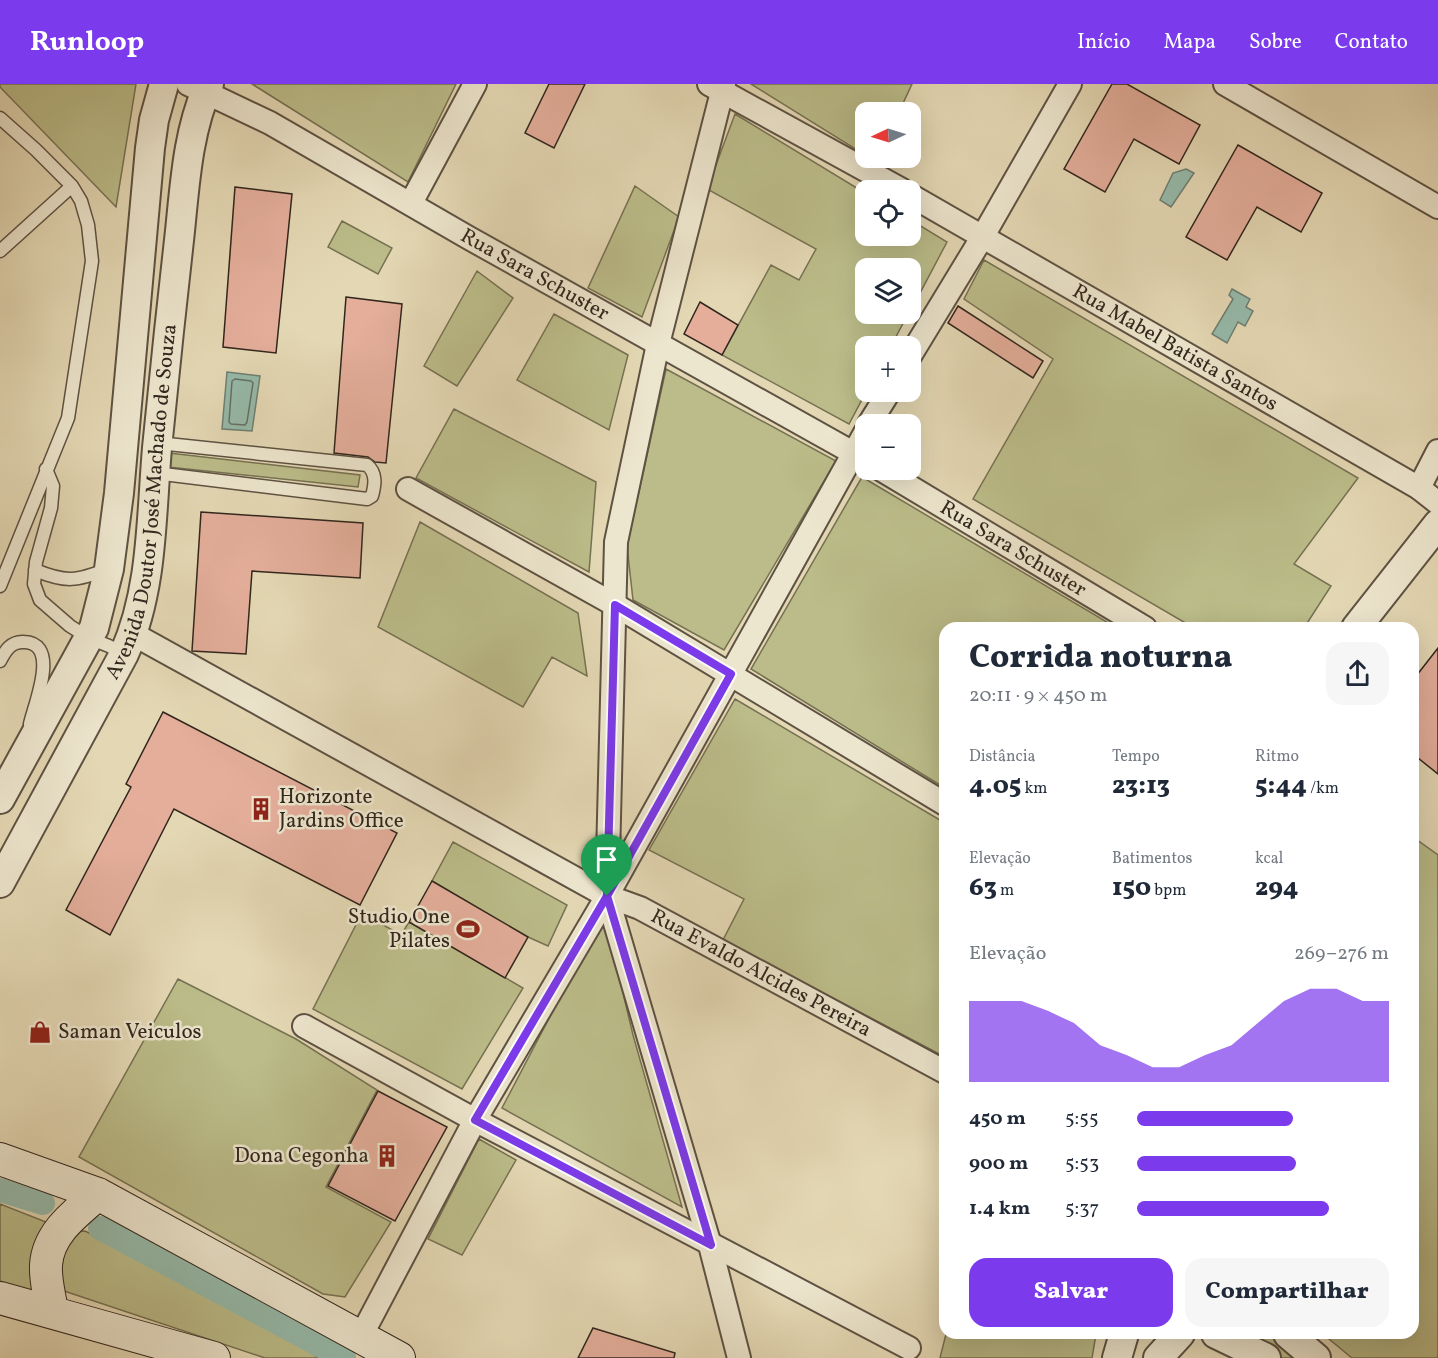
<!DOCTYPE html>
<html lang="pt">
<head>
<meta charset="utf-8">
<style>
	body { margin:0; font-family:Vollkorn,serif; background:#f6f6f7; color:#1f2937; height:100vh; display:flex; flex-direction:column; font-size:22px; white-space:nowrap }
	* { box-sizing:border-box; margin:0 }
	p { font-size:20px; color:#747a83 }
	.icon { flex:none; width:33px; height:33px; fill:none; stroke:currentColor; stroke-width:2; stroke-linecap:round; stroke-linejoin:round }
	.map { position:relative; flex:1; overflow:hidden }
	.sheet { position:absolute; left:939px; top:538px; width:480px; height:717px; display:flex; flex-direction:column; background:#fff; border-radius:18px; box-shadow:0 6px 24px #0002 }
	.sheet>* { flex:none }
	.needle { width:39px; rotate:266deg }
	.tools { position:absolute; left:855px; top:18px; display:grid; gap:12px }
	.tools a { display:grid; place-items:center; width:66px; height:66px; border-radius:12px; background:#fff; box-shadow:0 6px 24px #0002; font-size:30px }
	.pin { position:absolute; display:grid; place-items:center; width:51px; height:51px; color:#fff; margin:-62px -26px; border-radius:50% 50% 50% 0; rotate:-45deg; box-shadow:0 0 6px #0007 }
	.pin .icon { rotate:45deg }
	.round { display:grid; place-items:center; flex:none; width:63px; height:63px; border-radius:18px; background:#f6f6f7 }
	.head { display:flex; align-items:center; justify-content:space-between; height:102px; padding:0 30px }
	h1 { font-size:33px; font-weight:800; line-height:45px }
	.stats { display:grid; grid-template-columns:repeat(3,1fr); gap:9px; height:102px; padding:6px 30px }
	.stats div { display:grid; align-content:center }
	.stats b { font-size:26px; font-weight:800 }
	.stats small { font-size:16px; font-weight:400 }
	.stats p { font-size:16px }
	.chart { height:168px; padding:12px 30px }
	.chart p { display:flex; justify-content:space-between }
	.chart svg { width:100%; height:108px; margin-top:6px; fill:#7c3aed; opacity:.7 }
	.action { display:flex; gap:12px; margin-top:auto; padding:12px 30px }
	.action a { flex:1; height:69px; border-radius:18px; background:#7c3aed; color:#fff; font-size:24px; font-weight:800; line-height:69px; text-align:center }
	.action a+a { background:#f6f6f7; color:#1f2937 }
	ul { padding:0 30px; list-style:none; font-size:20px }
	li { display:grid; grid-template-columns:96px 72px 1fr; align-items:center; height:45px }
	li i { height:15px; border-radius:8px; background:#7c3aed }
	header { display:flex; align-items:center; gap:36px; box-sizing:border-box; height:84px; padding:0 30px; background:#7c3aed; color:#fff }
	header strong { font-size:28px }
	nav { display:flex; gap:33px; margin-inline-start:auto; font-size:21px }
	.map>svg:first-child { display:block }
	.green { fill:#bbbc89; stroke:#767153; stroke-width:1.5 }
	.water { fill:#96baaa; stroke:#6e7f72; stroke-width:1.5 }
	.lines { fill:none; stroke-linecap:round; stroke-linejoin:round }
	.shore { stroke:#647064; stroke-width:1.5 }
	.canal { stroke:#96baaa; stroke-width:24 }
	.building { fill:#e4ae9b; stroke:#31261d; stroke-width:1.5 }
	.service-casing { stroke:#5e5243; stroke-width:15 }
	.minor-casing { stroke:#5e5243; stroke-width:26 }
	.tertiary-casing { stroke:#5e5243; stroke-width:32 }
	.secondary-casing { stroke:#31261d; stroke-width:34 }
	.service { stroke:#ede6ce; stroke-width:12 }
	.minor { stroke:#ede6ce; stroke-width:22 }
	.tertiary { stroke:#ede6ce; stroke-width:28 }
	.secondary { stroke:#ede6ce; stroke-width:32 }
	.route-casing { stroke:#fff; stroke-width:12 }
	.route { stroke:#7c3aed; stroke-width:8 }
	.labels { text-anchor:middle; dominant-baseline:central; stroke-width:5; stroke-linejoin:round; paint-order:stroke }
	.street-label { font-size:21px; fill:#31261d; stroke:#ede6ce }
	.poi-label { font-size:21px; fill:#31261d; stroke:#ede6ce; text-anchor:start }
</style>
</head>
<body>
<header>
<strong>Runloop</strong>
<nav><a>Início</a><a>Mapa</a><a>Sobre</a><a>Contato</a></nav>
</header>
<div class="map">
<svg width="1438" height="1274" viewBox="0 0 1438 1274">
	<rect width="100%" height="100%" fill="#e4d8b4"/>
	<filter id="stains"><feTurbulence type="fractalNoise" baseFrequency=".00333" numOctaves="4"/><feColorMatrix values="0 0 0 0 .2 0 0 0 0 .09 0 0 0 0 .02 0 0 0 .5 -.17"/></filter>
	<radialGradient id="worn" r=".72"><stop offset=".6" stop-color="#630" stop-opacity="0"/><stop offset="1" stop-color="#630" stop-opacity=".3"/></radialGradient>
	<path class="green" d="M0 0H136L116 123 0 3Z
		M252 0H456L408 98Z
		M751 0H912L899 28H866L865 71Z
		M735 30 865 109 866 152H910L911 136 947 158 911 226 910 184H866V230H908L891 262H866V308L849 340 722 271 771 181 799 196 816 165 707 105Z
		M635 102 679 133 642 233 588 204Z
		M342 137 392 164 378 190 328 163Z
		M984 176 1358 394 1294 480 1331 502 1304 544H1194L973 415 1053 275 964 215Z
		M477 187 513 214 457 302 424 282Z
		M554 230 628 271 609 346 517 296Z
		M666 285 836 377 724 566 633 516 627 462Z
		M454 325 596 398 589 488 416 394Z
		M169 369 360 391 358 403 168 383Z
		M862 393 1117 544H945V704L751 585Z
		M420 438 578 529 587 592 552 573 523 623 378 543Z
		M735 615 945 739V973L723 856 744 815 649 766Z
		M1413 753 1438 771V1274H1352L1323 1250H1413Z
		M453 758 567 821 548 862 528 853 432 797Z
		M362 829 401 851 409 838 523 904 462 1005 313 925Z
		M598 841 607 842 633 951 682 1123 502 1024Z
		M178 895 296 955 377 1006 326 1103 391 1138 345 1213 323 1210 79 1073Z
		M479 1055 516 1076 462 1171 428 1155Z
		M0 1120 56 1142 33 1206 0 1197Z
		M85 1147 256 1234 319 1274H265L52 1203 72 1148Z
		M946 1250H1096L1092 1274H940Z
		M1232 1250H1275L1303 1274H1279Z"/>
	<path class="water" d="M1186 85 1194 89 1171 123 1160 116 1173 89Z
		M1232 205 1250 215 1246 223 1253 227 1245 242 1238 238 1227 259 1212 250 1233 215 1229 211Z
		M227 288 260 292 252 347 222 345Z"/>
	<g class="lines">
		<path class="shore" d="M235 295 251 297 253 299 247 338 245 341 231 340 229 338 232 297Z"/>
		<path class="canal" d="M0 1106 43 1119
			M100 1144 344 1274"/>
	</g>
	<path class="building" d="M549 0H585L554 64 525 49Z
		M1112 0H1127L1200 41 1179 80 1134 55 1105 108 1064 85Z
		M1238 61 1322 109 1301 148 1257 123 1227 176 1186 153Z
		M235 103 292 110 276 269 223 263Z
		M346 213 402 220 386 379 375 378 368 373 334 369Z
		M700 218 738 241 722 271 684 250Z
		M958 222 1043 277 1033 294 948 239Z
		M201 428 363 439 360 494 252 487 246 570 192 567Z
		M1438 564V690L1413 670V596Z
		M163 628 397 749 360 821 174 725 110 851 66 826 131 703 126 700Z
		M432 797 528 853 505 894 409 838Z
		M378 1007 447 1043 395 1137 328 1102Z
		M593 1244 675 1269 674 1274H578Z"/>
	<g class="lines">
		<g class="service-casing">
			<path id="service" d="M0 34 36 66 72 102 81 117 88 141 92 177 68 334 0 502
				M0 167 72 102
				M46 385 53 402 51 424 36 478 34 500 40 516 70 542 89 554 109 562 124 570
				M155 389 367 415 372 412C375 401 377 389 367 381L158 359
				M35 486C66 499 77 497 108 485
				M0 577C5 567 11 557 24 558 61 559 34 621 30 640"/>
		</g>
		<g class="minor-casing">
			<g id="minor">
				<path id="s1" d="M188 0 270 39 469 154 864 375"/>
				<path d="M709 0 902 106"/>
				<path d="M724 0 658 260 616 458 607 812 710 1161 739 1274"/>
				<path d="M1225 0 1438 123"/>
				<path id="s2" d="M910 111 1419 404 1438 419"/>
				<path d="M411 119 475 0"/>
				<path d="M910 272 983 152 1070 0"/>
				<path d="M869 340 889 308"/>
				<path id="s3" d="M882 386 1145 544"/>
				<path d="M1419 404 1438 367"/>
				<path d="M408 405 615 521 945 720"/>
				<path id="s4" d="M133 550 607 812 640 824 945 988"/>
				<path d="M304 942 475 1036 909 1264"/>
				<path d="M360 1254 475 1036 607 812 866 347"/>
			</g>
		</g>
		<g class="tertiary-casing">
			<g id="tertiary">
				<path d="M1356 544 1438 440"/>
				<path d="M0 715 94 544 109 485 119 409 150 64 154 36 164 0"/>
				<path id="s5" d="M0 799 124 570C153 506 151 433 157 364 164 292 172 219 180 147 185 98 188 46 209 0"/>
				<path d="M1216 1250 1266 1274"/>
				<path d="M1288 1250 1316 1274"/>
				<path d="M1117 1274 1124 1250"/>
				<path d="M1158 1274 1180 1250"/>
			</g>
		</g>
		<g class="secondary-casing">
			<path id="secondary" d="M0 1075 98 1110 399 1274
				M0 1214 214 1274
				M52 1228C50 1212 45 1197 46 1181 48 1149 76 1129 98 1110"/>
		</g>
		<use href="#service" class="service"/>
		<use href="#minor" class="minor"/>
		<use href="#tertiary" class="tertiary"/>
		<use href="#secondary" class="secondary"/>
	</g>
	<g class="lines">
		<g class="route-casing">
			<path id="route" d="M607 812 475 1036 711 1161 607 812 615 521 731 590 607 812"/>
		</g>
		<use href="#route" class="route"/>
	</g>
	<defs>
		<g id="building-bare" transform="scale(1.8)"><path d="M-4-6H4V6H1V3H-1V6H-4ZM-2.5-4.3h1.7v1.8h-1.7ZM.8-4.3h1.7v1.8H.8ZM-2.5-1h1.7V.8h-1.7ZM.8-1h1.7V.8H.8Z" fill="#8f2418" stroke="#ede6ce" stroke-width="2.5" paint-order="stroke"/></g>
		<g id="stadium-bare" transform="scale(1.8)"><path d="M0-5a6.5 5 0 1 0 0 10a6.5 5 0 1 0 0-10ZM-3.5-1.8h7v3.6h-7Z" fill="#8f2418" stroke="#ede6ce" stroke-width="2.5" paint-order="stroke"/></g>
		<g id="shop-bare" transform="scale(1.8)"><path d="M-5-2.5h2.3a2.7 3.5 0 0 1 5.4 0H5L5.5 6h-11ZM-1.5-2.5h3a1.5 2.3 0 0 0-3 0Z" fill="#8f2418" stroke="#ede6ce" stroke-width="2.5" paint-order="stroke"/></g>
	</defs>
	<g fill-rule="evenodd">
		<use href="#building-bare" x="261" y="725"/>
		<use href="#stadium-bare" x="468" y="845"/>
		<use href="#shop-bare" x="40" y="948"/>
		<use href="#building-bare" x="387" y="1072"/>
	</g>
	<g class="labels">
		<g class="street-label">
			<text stroke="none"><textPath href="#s1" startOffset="396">Rua Sara Schuster</textPath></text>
			<text stroke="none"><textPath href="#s2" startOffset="306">Rua Mabel Batista Santos</textPath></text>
			<text stroke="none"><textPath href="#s5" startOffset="414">Avenida Doutor José Machado de Souza</textPath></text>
			<text stroke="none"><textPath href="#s3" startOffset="153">Rua Sara Schuster</textPath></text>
			<text stroke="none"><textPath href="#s4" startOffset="714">Rua Evaldo Alcides Pereira</textPath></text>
		</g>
		<g class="poi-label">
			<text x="279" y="713">Horizonte<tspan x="279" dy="24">Jardins Office</tspan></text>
			<text x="450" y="833" text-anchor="end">Studio One<tspan x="450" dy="24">Pilates</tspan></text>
			<text x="58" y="948">Saman Veiculos</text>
			<text x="369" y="1072" text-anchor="end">Dona Cegonha</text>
		</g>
	</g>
	<rect width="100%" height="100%" filter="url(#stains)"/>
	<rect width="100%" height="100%" fill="url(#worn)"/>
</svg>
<div class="tools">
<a><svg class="needle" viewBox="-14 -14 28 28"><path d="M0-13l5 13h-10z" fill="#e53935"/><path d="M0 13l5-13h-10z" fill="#747a83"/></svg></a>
<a><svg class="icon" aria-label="locate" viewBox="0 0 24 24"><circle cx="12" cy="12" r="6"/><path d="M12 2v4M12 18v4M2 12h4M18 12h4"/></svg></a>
<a><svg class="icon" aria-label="layers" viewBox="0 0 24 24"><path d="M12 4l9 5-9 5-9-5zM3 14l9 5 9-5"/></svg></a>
<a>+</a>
<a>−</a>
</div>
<div class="pin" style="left:607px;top:812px;background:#1e9e55"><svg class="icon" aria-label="arrive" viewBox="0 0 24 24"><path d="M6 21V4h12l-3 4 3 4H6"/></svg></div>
<section class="sheet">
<div class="head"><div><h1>Corrida noturna</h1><p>20:11 · 9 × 450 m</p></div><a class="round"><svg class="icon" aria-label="share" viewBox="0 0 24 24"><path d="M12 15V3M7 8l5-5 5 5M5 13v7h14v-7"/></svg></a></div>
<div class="stats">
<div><p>Distância</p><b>4.05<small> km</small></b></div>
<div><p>Tempo</p><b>23:13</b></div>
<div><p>Ritmo</p><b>5:44<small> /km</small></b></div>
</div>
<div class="stats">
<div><p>Elevação</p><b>63<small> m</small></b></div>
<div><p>Batimentos</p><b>150<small> bpm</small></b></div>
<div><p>kcal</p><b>294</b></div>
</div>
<div class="chart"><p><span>Elevação</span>269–276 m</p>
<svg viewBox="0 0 160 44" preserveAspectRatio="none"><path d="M0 44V11L10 11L20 11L30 15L40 20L50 29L60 33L70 38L80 38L90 33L100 29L110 20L120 11L130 6L140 6L150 11L160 11V44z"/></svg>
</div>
<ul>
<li><b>450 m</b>5:55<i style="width:62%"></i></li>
<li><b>900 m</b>5:53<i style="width:63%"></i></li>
<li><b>1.4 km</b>5:37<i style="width:76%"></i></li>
</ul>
<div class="action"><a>Salvar</a><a>Compartilhar</a></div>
</section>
</div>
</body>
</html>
